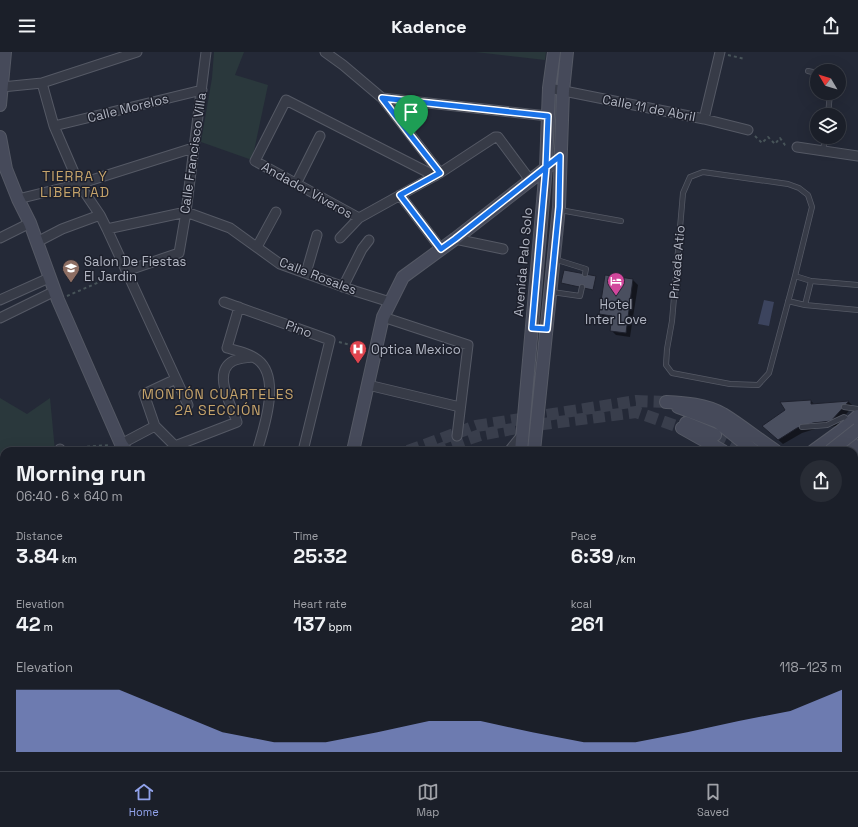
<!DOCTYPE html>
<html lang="en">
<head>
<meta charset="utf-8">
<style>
	body { margin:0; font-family:"Space Grotesk",sans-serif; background:#282c35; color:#f1f3f6; height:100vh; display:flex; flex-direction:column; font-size:15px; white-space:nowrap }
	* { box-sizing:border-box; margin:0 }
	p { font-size:13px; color:#a0a2a8 }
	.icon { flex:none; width:22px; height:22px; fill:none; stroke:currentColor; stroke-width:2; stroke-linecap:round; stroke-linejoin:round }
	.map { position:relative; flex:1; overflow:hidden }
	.sheet { position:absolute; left:0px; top:395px; width:858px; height:324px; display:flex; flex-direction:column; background:#1b1f29; border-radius:12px 12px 0 0; box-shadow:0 4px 16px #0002,0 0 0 1px #393d46 }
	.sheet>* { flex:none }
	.needle { width:26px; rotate:308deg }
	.fabs { position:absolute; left:810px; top:12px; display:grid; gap:8px }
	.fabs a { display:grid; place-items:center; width:36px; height:36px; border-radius:50%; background:#1b1f29; box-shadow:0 4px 16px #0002,0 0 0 1px #393d46; font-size:20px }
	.pin { position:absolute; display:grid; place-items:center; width:34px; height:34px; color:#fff; margin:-41px -17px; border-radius:50% 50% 50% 0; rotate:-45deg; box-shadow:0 0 4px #0007 }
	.pin .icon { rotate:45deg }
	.round { display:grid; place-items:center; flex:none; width:42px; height:42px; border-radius:21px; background:#282c35 }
	.summary { display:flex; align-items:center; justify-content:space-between; height:68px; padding:0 16px }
	h1 { font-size:22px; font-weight:800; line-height:30px }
	.figures { display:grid; grid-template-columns:repeat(3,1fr); gap:6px; height:68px; padding:4px 16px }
	.figures div { display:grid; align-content:center }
	.figures b { font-size:20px; font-weight:800 }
	.figures small { font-size:11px; font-weight:400 }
	.figures p { font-size:11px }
	.chart { height:112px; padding:8px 16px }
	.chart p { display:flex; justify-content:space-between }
	.chart svg { width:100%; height:72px; margin-top:4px; fill:#91a2ea; opacity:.7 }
	header { display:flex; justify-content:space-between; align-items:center; height:52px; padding:0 16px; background:#1b1f29; font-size:18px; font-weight:800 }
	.tab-bar { display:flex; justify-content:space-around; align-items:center; height:56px; border-top:1px solid #393d46; background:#1b1f29; font-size:11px; color:#a0a2a8 }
	.tab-bar a { display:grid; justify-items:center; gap:2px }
	.tab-bar .current { color:#91a2ea }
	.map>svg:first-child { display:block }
	.green { fill:#2a383c }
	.water { fill:#3c445e }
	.shadow { fill:#0007 }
	.building { fill:#4a4f5f; stroke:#1f222e }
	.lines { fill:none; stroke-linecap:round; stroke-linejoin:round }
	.secondary-tunnel { stroke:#393e4c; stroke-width:12; stroke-dasharray:12 6; stroke-linecap:butt }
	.lane-casing { stroke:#555965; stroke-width:6 }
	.street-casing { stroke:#555965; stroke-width:11 }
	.secondary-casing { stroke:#555965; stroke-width:14 }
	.path { stroke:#485459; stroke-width:2; stroke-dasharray:3 3; stroke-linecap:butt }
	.lane { stroke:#373b47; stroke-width:4.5 }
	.street { stroke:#373b47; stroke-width:9 }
	.secondary { stroke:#464a5a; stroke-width:12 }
	.secondary-bridge-casing { stroke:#555965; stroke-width:14; stroke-linecap:butt }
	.secondary-bridge { stroke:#464a5a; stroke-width:12 }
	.route-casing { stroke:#fff; stroke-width:8 }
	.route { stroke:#1a73e8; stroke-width:5 }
	.labels { text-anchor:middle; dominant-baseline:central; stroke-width:3; stroke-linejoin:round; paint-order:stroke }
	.street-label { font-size:13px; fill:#b2b6c3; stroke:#1d202c }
	.poi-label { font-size:13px; fill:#b2b6c3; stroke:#1d202c; text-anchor:start }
	.neighbourhood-label { font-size:14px; letter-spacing:1px; fill:#c6a46b; stroke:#1d202c }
</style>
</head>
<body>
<header><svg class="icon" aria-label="menu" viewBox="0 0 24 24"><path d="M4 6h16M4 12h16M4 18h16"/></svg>Kadence<svg class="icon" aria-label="share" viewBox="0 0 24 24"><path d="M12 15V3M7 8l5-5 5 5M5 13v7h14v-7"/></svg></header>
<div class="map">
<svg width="858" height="719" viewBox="0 0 858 719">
	<rect width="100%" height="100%" fill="#242937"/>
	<path class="green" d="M214 0H244L235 23 268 33 252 108 201 90 212 26Z
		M475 0H546L545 8Z
		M0 346 27 362 50 346 55 399H4V562L0 558Z"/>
	<path class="water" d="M764 248 774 250 769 274 758 272Z"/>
	<path class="shadow" d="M606 224 633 228 638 233 630 285 616 283 611 278 613 267 605 266 600 262Z
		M811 349 815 353 849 350 853 354 836 374 818 376 802 381 783 392 768 379Z
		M854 487 858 495V499L854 501Z
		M626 715H670L669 719H625Z
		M745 715H770L766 719H749Z"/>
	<path class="building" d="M564 218 596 224 593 238 561 231Z
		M605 223 633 227 626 281 610 279 612 264 599 262Z
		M811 348V352L849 349 831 369 813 371 797 376 778 388 762 374 785 358 780 350Z
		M625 715H662L661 719H624Z
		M690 715H721L724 719H685Z
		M744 715H761L757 719H748Z"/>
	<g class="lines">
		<path class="secondary-tunnel" d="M715 383 747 399
			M408 399 476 374 636 349 666 350
			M435 399 480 383 528 374 636 360 682 376
			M841 399 858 387
			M854 411 858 414
			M0 547 4 546
			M0 560 4 559"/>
		<g class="lane-casing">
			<path id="lane" d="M808 19 817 21
				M828 63 830 41
				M823 99 825 85
				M703 120 788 132 799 136 808 143 812 155 795 224 769 321 758 333 730 332 672 321 666 313 667 297 672 269 683 141 690 125Z
				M560 158 621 169
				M554 207 586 217 585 222
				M795 224 811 229 858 233
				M552 240 580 244 582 235
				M788 249 805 253 858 258
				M805 253 811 229
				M844 355 858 357
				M802 375 827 373 844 365 850 369"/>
		</g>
		<g class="street-casing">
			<path id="street" d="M325 0 343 13 382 46 440 121
				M42 31 54 74 79 132 100 163 107 177 188 353
				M2 35 42 31 137 0
				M549 36 704 67 748 78
				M382 46 548 64
				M704 67 720 0
				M54 74 202 38
				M797 95 858 104
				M296 132 320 84
				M400 143 441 197
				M18 147 79 132 193 96
				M359 166 255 109 286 48 435 124
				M107 177 186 160 230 176 280 212 355 239 390 250
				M0 186 30 171
				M340 186 359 166 440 121 495 85H498L530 128
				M455 187 503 197
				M37 190 62 177 100 163
				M257 195 276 160
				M126 219 179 201 186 160 206 0
				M306 221 317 183
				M343 235 362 197 369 188
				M0 248 49 226
				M224 250 330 288 303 399
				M239 255 227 296C238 299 249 301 258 308 281 326 264 376 257 399
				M383 265 468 293 457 384
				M0 266 55 239
				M176 327 144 342 155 374 180 399
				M368 333 460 355
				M121 392 155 374
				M175 394 237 370C231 353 212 320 233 309 239 306 246 306 252 305
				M60 397V399
				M509 399 522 383
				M0 605 2 608
				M0 662 4 666
				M31 715 33 719
				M230 715 232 719
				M324 715 326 719
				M408 715 410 719
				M493 715 495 719
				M158 719 189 715
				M529 719 530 715
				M670 719 671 715"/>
		</g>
		<g class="secondary-casing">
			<path id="secondary" d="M0 53 5 0
				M0 85 6 117 18 147 30 171 58 248 121 392 126 399
				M666 350C685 351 705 352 723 362 741 373 758 387 776 399
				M678 355 718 370 754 399
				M686 371 715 383
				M682 376 723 399
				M842 378 858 399
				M353 399 383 265 403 225 455 187 550 113
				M521 399 546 115 549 36 554 0
				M534 399 559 155 563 39 567 0
				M813 399 842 378 858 364
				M563 715 574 719
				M551 719 552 715
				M782 719 784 715
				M801 719 803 715"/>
		</g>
		<path class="path" d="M728 3 745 7
			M755 84 762 91 768 85 775 92 780 86 785 93 788 94
			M67 244 118 222
			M339 290 366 297
			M69 396 110 393"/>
		<use href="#lane" class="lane"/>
		<use href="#street" class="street"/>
		<use href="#secondary" class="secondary"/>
		<g class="secondary-bridge-casing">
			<path id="secondary-bridge" d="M830 399 858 377"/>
		</g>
		<use href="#secondary-bridge" class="secondary-bridge"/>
	</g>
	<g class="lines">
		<g class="route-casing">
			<path id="route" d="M411 84 440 121 400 143 441 197 455 187 546 115 560 104 559 155 547 277 532 276 546 115 548 64 382 46 411 84"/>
		</g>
		<use href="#route" class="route"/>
	</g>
	<defs>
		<g id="university-pin" transform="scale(0.9)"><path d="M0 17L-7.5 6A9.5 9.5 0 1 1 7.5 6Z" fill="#8d6e63" stroke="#1d202c"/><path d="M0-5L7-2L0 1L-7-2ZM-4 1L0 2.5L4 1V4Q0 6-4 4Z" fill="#fff"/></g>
		<g id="hotel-pin" transform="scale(0.9)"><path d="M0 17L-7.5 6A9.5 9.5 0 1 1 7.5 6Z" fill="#d1479c" stroke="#1d202c"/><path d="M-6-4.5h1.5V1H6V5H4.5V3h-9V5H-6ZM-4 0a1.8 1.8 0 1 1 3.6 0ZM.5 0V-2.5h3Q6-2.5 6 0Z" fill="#fff"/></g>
		<g id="hospital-pin" transform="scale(0.9)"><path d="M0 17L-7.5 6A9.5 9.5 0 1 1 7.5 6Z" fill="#e0444e" stroke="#1d202c"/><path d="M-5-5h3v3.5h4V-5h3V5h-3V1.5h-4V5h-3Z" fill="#fff"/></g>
	</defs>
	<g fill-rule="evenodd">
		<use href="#university-pin" x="71" y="216"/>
		<use href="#hotel-pin" x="616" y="229"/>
		<use href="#hospital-pin" x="358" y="297"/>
	</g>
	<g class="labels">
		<g class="street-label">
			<text transform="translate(128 56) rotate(-14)">Calle Morelos</text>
			<text transform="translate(649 56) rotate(11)">Calle 11 de Abril</text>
			<text transform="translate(193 101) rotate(-82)">Calle Francisco Villa</text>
			<text transform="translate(307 138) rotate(29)">Andador Viveros</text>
			<text transform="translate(523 210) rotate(-85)">Avenida Palo Solo</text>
			<text transform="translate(677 210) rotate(-85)">Privada Atio</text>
			<text transform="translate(318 224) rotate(21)">Calle Rosales</text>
			<text transform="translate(299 277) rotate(20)">Pino</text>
		</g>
		<g class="poi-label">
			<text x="84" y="209">Salon De Fiestas<tspan x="84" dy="15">El Jardin</tspan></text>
			<text x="616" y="252" text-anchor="middle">Hotel<tspan x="616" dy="15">Inter Love</tspan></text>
			<text x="371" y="297">Optica Mexico</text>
		</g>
		<g class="neighbourhood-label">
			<text x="75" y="124">TIERRA Y<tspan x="75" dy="16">LIBERTAD</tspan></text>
			<text x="218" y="342">MONTÓN CUARTELES<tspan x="218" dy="16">2A SECCIÓN</tspan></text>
		</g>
	</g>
</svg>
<div class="fabs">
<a><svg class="needle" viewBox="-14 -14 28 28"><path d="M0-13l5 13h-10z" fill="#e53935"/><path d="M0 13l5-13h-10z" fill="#a0a2a8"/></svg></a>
<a><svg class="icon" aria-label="layers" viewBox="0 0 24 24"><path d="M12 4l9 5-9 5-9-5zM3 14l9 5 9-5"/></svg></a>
</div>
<div class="pin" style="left:411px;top:84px;background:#1e9e55"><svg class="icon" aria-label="arrive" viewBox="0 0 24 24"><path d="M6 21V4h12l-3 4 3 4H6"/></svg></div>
<section class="sheet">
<div class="summary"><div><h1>Morning run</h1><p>06:40 · 6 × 640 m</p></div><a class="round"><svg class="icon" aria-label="share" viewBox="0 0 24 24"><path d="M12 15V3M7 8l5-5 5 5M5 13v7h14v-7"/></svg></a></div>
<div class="figures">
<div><p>Distance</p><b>3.84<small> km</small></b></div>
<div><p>Time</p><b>25:32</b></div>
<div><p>Pace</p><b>6:39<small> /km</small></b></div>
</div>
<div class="figures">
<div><p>Elevation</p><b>42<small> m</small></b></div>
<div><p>Heart rate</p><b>137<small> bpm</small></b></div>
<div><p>kcal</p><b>261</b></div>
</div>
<div class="chart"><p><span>Elevation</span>118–123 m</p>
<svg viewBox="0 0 160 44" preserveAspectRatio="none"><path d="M0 44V6L10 6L20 6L30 19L40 32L50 38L60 38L70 32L80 25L90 25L100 32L110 38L120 38L130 32L140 25L150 19L160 6V44z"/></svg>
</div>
</section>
</div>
<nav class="tab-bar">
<a class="current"><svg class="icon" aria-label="home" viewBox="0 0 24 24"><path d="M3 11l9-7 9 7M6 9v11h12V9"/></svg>Home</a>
<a><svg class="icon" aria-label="map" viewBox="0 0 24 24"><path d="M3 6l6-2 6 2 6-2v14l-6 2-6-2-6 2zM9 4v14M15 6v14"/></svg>Map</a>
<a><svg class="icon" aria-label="saved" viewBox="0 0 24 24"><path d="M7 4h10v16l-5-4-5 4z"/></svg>Saved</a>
</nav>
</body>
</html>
